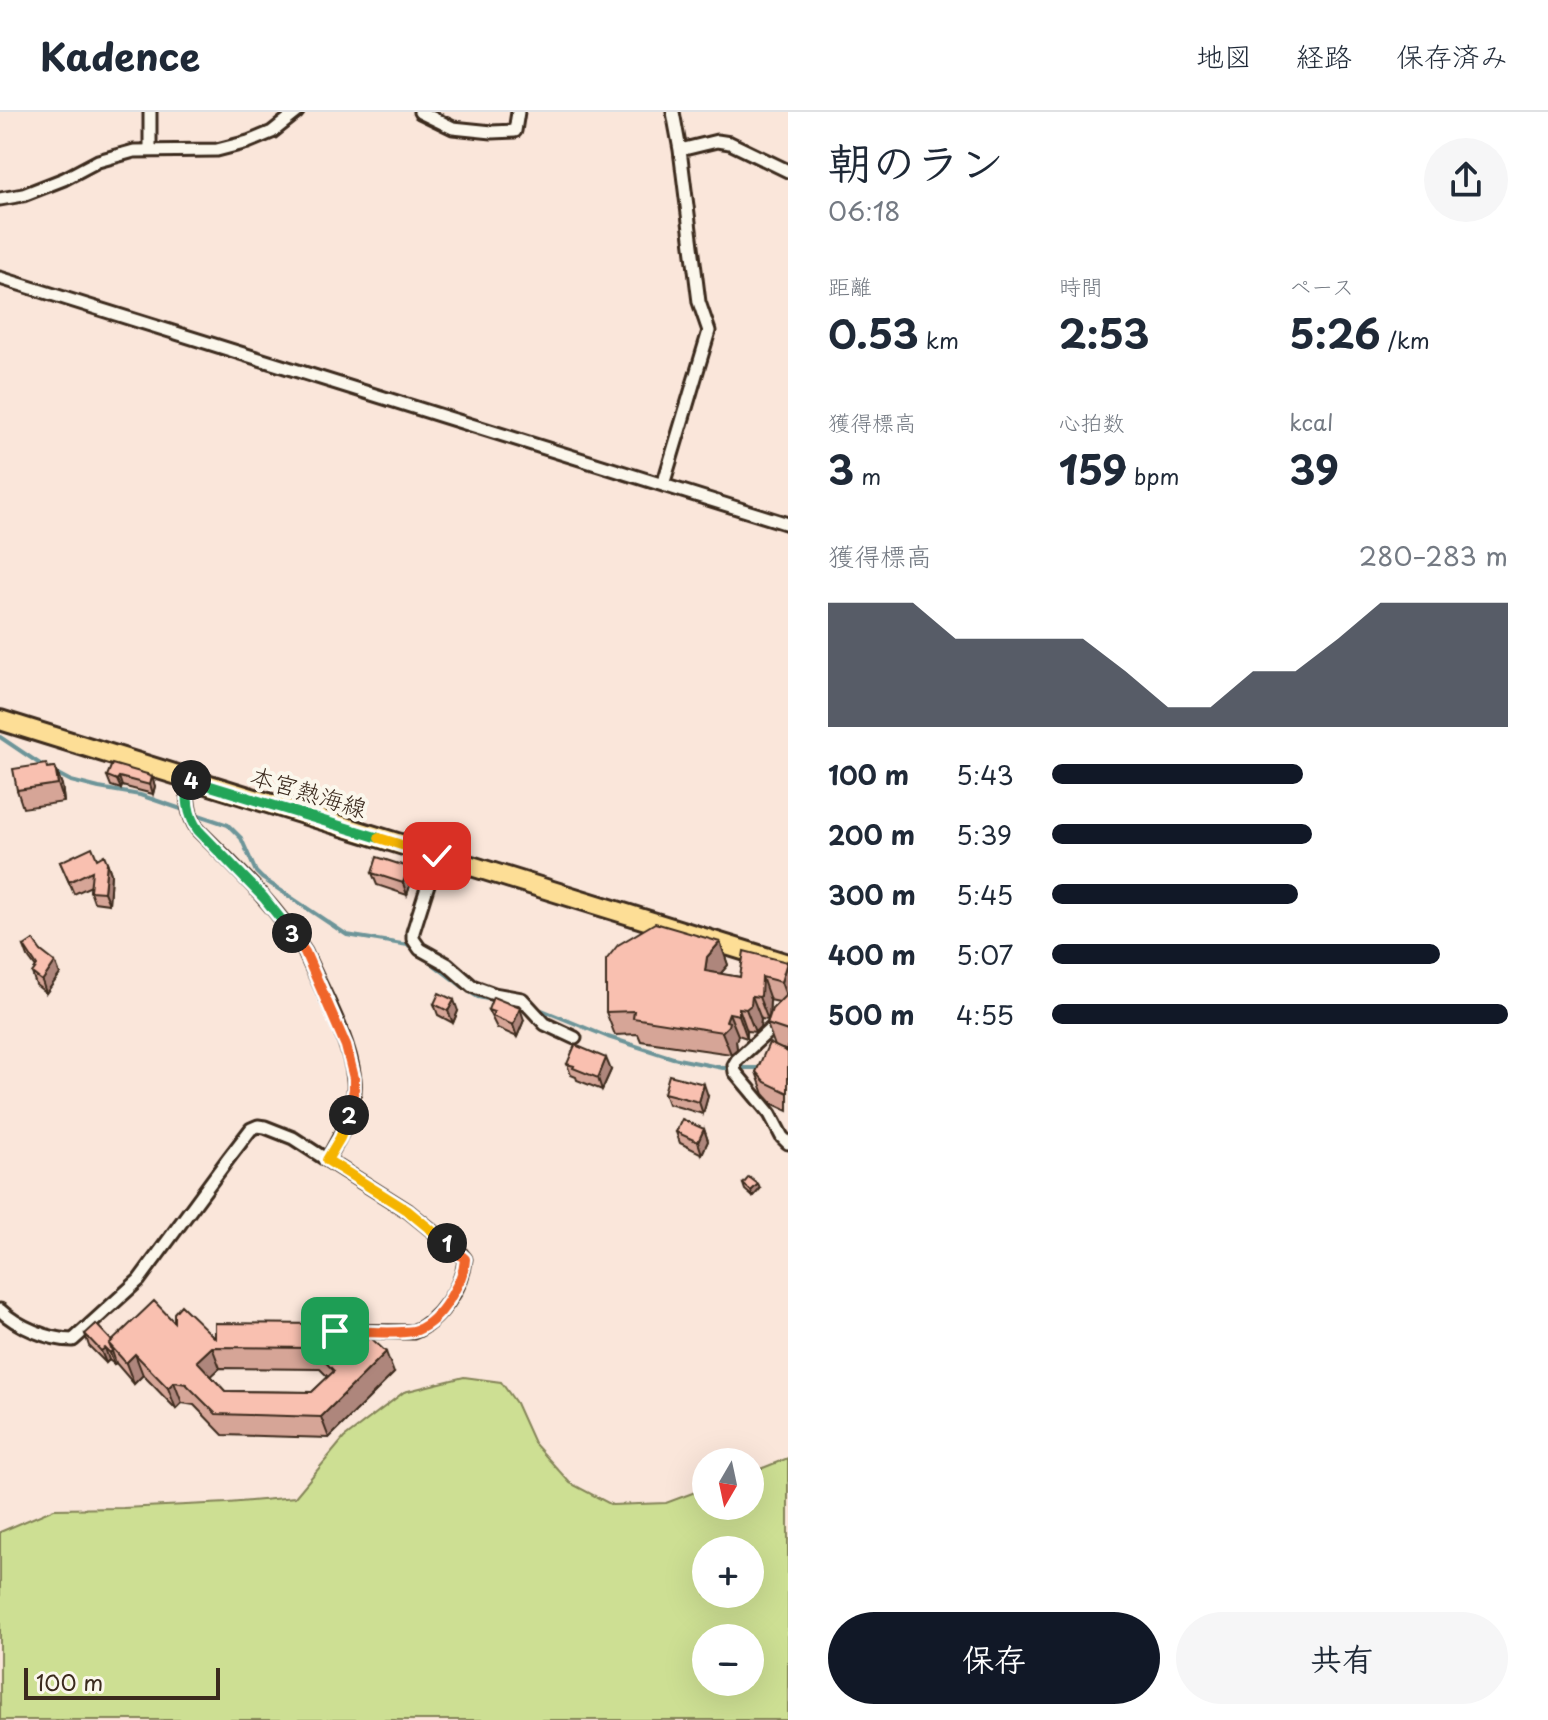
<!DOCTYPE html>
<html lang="ja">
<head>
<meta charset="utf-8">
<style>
	body { margin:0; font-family:"Playpen Sans","Klee One",sans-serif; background:#f6f6f7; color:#1f2937; height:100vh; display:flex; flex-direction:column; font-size:30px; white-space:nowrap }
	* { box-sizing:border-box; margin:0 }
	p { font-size:26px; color:#747a83 }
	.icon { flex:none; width:44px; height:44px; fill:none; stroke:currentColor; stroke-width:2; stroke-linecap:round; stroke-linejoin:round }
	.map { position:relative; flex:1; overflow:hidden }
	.panel { display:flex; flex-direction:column; background:#fff; width:760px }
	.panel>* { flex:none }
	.needle { width:52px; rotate:189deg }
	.controls { position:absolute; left:692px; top:1336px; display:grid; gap:16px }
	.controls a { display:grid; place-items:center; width:72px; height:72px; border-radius:50%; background:#fff; box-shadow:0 8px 32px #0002; font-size:40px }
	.scale { position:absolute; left:24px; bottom:20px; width:196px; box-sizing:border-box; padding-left:8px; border:4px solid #3b2a1e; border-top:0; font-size:22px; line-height:28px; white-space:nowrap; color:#3b2a1e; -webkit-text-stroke:6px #fbf7ec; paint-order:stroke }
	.pin { position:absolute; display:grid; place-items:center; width:68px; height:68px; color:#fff; margin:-34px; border-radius:16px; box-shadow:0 4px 12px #0006 }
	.km { position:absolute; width:40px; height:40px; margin:-20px; border-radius:50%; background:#222; color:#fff; font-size:22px; line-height:40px; text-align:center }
	.round { display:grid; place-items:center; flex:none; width:84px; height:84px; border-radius:42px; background:#f6f6f7 }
	.overview { display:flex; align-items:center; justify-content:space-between; height:136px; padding:0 40px }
	h1 { font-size:44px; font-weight:700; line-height:60px }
	.metrics { display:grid; grid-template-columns:repeat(3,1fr); gap:12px; height:136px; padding:8px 40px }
	.metrics div { display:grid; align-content:center }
	.metrics b { font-size:40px; font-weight:700 }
	.metrics small { font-size:22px; font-weight:400 }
	.metrics p { font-size:22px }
	.chart { height:224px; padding:16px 40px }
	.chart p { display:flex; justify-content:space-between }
	.chart svg { width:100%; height:144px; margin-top:8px; fill:#111827; opacity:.7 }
	.action { display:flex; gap:16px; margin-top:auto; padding:16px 40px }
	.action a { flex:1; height:92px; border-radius:48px; background:#111827; color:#fff; font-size:32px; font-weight:700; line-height:92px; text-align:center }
	.action a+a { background:#f6f6f7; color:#1f2937 }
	ul { padding:0 40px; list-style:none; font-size:26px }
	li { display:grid; grid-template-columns:128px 96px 1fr; align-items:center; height:60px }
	li i { height:20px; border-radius:10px; background:#111827 }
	header { display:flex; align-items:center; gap:48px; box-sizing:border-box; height:112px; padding:0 40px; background:#fff; border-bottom:2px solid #e0e1e3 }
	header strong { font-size:38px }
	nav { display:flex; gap:44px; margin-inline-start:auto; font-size:28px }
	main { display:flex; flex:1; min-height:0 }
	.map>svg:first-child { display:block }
	.green { fill:#cddf93; stroke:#848458; stroke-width:2; fill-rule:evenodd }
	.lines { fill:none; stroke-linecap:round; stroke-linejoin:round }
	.stream { stroke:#6d9599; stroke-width:4 }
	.minor-casing { stroke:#3b2a1e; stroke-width:17 }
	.primary-casing { stroke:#3b2a1e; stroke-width:24 }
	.minor { stroke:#fbf7ec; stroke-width:11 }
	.primary { stroke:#fdde96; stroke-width:18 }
	.wall { fill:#d6a597; stroke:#3b2a1e; stroke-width:2; fill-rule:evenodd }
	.shaded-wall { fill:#ae867b; stroke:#3b2a1e; stroke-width:2 }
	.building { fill:#f9c0b0; stroke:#3b2a1e; stroke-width:2; fill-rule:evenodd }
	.split-1-casing { stroke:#fff; stroke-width:16 }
	.split-2-casing { stroke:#fff; stroke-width:16 }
	.split-3-casing { stroke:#fff; stroke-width:16 }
	.split-4-casing { stroke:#fff; stroke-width:16 }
	.split-5-casing { stroke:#fff; stroke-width:16 }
	.split-6-casing { stroke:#fff; stroke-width:16 }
	.split-1 { stroke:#f0652b; stroke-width:10 }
	.split-2 { stroke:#f5b400; stroke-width:10 }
	.split-3 { stroke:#f0652b; stroke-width:10 }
	.split-4 { stroke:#22a559; stroke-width:10 }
	.split-5 { stroke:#22a559; stroke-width:10 }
	.split-6 { stroke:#f5b400; stroke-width:10 }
	.labels { text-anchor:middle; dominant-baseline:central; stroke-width:8; stroke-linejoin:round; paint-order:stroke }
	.street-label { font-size:24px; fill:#3b2a1e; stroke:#fbf7ec }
</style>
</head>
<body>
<header>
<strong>Kadence</strong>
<nav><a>地図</a><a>経路</a><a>保存済み</a></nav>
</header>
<main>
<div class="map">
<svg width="788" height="1608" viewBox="0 0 788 1608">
	<rect width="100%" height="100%" fill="#fae6da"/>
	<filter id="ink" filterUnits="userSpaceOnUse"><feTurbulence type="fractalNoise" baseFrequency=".0125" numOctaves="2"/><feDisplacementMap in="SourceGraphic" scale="16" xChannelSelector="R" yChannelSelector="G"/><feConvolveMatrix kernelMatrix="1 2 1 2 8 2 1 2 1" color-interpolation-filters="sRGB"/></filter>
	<g filter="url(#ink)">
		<path class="green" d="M464 1265 501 1270 516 1291 534 1331 570 1371 612 1393 666 1391 706 1376V1394H750V1361L788 1346V1608H0V1420L54 1397 123 1396 228 1391 295 1385 344 1326 404 1280ZM706 1438H750V1482H706ZM706 1526H750V1570H706Z"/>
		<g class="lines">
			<path class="stream" d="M0 625 43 654
				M54 660 71 669 99 676 140 683 228 713 241 726 256 760 262 766 347 823 408 833 468 879 478 885 520 894
				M542 898 608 925 673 946 723 956H762"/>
			<g class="minor-casing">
				<path id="minor" d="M420 0 453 16 492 20 515 19 518 0
					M150 37V0
					M680 38 717 29 730 31 788 59
					M0 87 23 83 64 67 98 49 134 39 217 38 248 30 272 20 297 0
					M0 166 788 412
					M663 373 709 219 699 190 680 38 673 0
					M189 667C186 686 187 702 198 718 236 756 276 794 305 840 322 879 349 924 354 967 357 995 341 1024 327 1048
					M437 744 413 820V827L420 837 447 852 472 874 494 882 522 887 545 912 575 926
					M788 901 737 948 734 953 735 960 770 1002 782 1025 788 1031
					M0 1198C18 1215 49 1228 73 1228L139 1168 228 1047 251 1017 258 1014 265 1015 293 1026 327 1048 408 1099 461 1142 465 1147C463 1175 439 1210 413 1220L317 1219"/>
			</g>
			<g class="primary-casing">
				<path id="primary" d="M0 608 788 852"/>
			</g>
			<use href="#minor" class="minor"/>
			<use href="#primary" class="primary"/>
		</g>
		<path class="wall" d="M55 655 62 673 64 690 23 696 17 678 47 656Z
			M147 662 155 674 153 682 122 674 121 677 111 674 107 664Z
			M97 747 107 750 111 762 109 792 94 790 90 779 91 774 74 782 60 750Z
			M372 761 412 767 407 783 377 773Z
			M720 830 728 853 720 862 740 865 787 850 788 939 782 937 788 940V999L773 992 764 982 756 960 775 934 767 912 768 908 761 907 760 915 755 920 747 919V926L738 923 736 929 737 937 731 942 641 929 638 922 615 923 606 900ZM770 888 779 890 769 905Z
			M24 834 41 839 60 862 46 881 36 873 32 861 36 856 28 845Z
			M434 892 458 899 453 911 438 903Z
			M488 898 524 908 517 925 497 916Z
			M567 952 611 958 602 978 577 968 576 965 571 963Z
			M664 981 708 984 703 1002 668 992Z
			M704 1017 708 1029 702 1042 680 1031 676 1020Z
			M743 1072 760 1077 753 1085 745 1078Z
			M174 1210 215 1226V1211L352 1242 394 1261 329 1326 223 1323 194 1293 182 1291 176 1297 143 1263 134 1272 116 1251 114 1252 109 1248 106 1251 89 1234 85 1222 112 1229ZM220 1256 320 1257 328 1265 312 1280 225 1279 211 1264Z"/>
		<path class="shaded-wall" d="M55 655 62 673 64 690 58 672Z
			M147 662 150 670 152 665 155 674 153 682Z
			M119 665 122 674 121 677 117 668Z
			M107 750 111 762 109 792 104 780Z
			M408 755 412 767 407 783 403 771Z
			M720 830 728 853 715 868 705 859 707 845Z
			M55 850 60 862 46 881 42 869Z
			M787 850 788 852V889L781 870Z
			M762 865 770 888 769 907 768 908 759 885Z
			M752 884 761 907 760 915 755 920 746 897Z
			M454 888 458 899 453 911 448 899Z
			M520 896 524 908 517 925 513 913Z
			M739 896 747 919V926L739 903Z
			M729 901 738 923 736 929 737 937 731 942 722 920Z
			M606 946 611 958 602 978 598 966Z
			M704 972 708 984 703 1002 699 990Z
			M704 1017 708 1029 702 1042 698 1030Z
			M758 1072 760 1077 753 1085 751 1079Z
			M212 1235 220 1256 205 1270 197 1249Z
			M105 1236 109 1248 106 1251 101 1239Z
			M112 1239 116 1251 114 1252 110 1241Z
			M386 1240 394 1261 329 1326 321 1305Z
			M135 1242 143 1263 134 1272 126 1251Z
			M174 1270 182 1291 176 1297 168 1276Z"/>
		<path class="building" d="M46 652 47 656 55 655 58 672 17 678 13 657Z
			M112 652 147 662V663L152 665 150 673 119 665 117 668 107 664Z
			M92 735 97 747 104 743 107 750 104 780 90 779 92 759 69 770 60 750Z
			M377 745 408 755 403 771 372 761Z
			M655 811 720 830 707 845 705 859 740 865 744 839 787 850 781 870 762 865 761 884 759 885 752 884 751 893 746 897 739 896V903L729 901 726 909 729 910 728 914 722 920 633 906 634 899 606 900V848L618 833Z
			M33 828 41 839 55 850 42 869 32 861 37 854 24 834Z
			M439 881 454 888 448 899 434 892Z
			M788 881V919L767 912 772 897Z
			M493 885 520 896 513 913 492 904 494 900 488 898Z
			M769 931 788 940V981L765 970 756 960Z
			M575 933 606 946 598 966 573 956 574 954 567 952Z
			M669 963 704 972 699 990 664 981Z
			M682 1007 704 1017 698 1030 676 1020Z
			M749 1065 758 1072 751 1079 743 1072Z
			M154 1189 174 1210V1201L181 1193 215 1226V1211L322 1212 352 1242 370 1225 386 1240 321 1305 216 1302 186 1272 174 1270 168 1276 135 1242 126 1251 109 1232ZM212 1235 312 1236 334 1259 312 1280 225 1279 197 1249Z
			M96 1212 112 1229 109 1232 112 1239 110 1241 105 1236 101 1239 85 1222Z"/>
	</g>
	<g class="lines" filter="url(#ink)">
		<g class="split-1-casing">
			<path id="split-1" d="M335 1219C352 1219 404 1223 417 1218 432 1212 441 1201 449 1188 457 1174 464 1163 465 1147L447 1131"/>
		</g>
		<g class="split-2-casing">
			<path id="split-2" d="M349 1003 340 1026 327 1048 408 1099 447 1131"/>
		</g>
		<g class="split-3-casing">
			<path id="split-3" d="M292 821 305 840 346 934 354 966V977L349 1003"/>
		</g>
		<g class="split-4-casing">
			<path id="split-4" d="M191 668 189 667C186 686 187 702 198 718L264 786 292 821"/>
		</g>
		<g class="split-5-casing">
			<path id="split-5" d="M191 668 379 726"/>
		</g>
		<g class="split-6-casing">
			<path id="split-6" d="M379 726 437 744"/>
		</g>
		<use href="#split-1" class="split-1"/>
		<use href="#split-2" class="split-2"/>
		<use href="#split-3" class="split-3"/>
		<use href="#split-4" class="split-4"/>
		<use href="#split-5" class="split-5"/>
		<use href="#split-6" class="split-6"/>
	</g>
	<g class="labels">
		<g class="street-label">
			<text transform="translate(309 679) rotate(17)">本宮熱海線</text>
		</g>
	</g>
</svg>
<div class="controls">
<a><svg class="needle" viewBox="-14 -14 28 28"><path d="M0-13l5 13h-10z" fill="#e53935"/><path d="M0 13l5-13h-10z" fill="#747a83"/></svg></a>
<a>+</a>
<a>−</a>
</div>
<div class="scale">100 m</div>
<div class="pin" style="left:335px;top:1219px;background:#1e9e55"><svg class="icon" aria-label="arrive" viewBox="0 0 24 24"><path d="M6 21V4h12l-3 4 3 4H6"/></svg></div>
<div class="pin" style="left:437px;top:744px;background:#d93025"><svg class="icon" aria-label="check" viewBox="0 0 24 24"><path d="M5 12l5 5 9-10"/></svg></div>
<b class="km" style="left:447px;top:1131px">1</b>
<b class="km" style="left:349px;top:1003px">2</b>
<b class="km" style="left:292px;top:821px">3</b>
<b class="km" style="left:191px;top:668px">4</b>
</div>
<section class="panel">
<div class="overview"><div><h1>朝のラン</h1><p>06:18</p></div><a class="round"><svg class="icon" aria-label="share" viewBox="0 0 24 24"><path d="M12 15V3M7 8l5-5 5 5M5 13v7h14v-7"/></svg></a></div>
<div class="metrics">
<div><p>距離</p><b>0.53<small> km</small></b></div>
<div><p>時間</p><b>2:53</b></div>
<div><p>ペース</p><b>5:26<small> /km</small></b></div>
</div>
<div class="metrics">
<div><p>獲得標高</p><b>3<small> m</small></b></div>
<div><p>心拍数</p><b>159<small> bpm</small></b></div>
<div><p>kcal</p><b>39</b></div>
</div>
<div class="chart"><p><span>獲得標高</span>280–283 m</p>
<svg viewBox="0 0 160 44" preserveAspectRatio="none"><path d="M0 44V6L10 6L20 6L30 17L40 17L50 17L60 17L70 27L80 38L90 38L100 27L110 27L120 17L130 6L140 6L150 6L160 6V44z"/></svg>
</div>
<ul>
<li><b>100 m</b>5:43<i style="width:55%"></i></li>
<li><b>200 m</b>5:39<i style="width:57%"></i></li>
<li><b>300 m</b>5:45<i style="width:54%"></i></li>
<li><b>400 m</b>5:07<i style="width:85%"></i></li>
<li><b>500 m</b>4:55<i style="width:100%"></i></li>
</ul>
<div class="action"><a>保存</a><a>共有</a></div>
</section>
</main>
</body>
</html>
